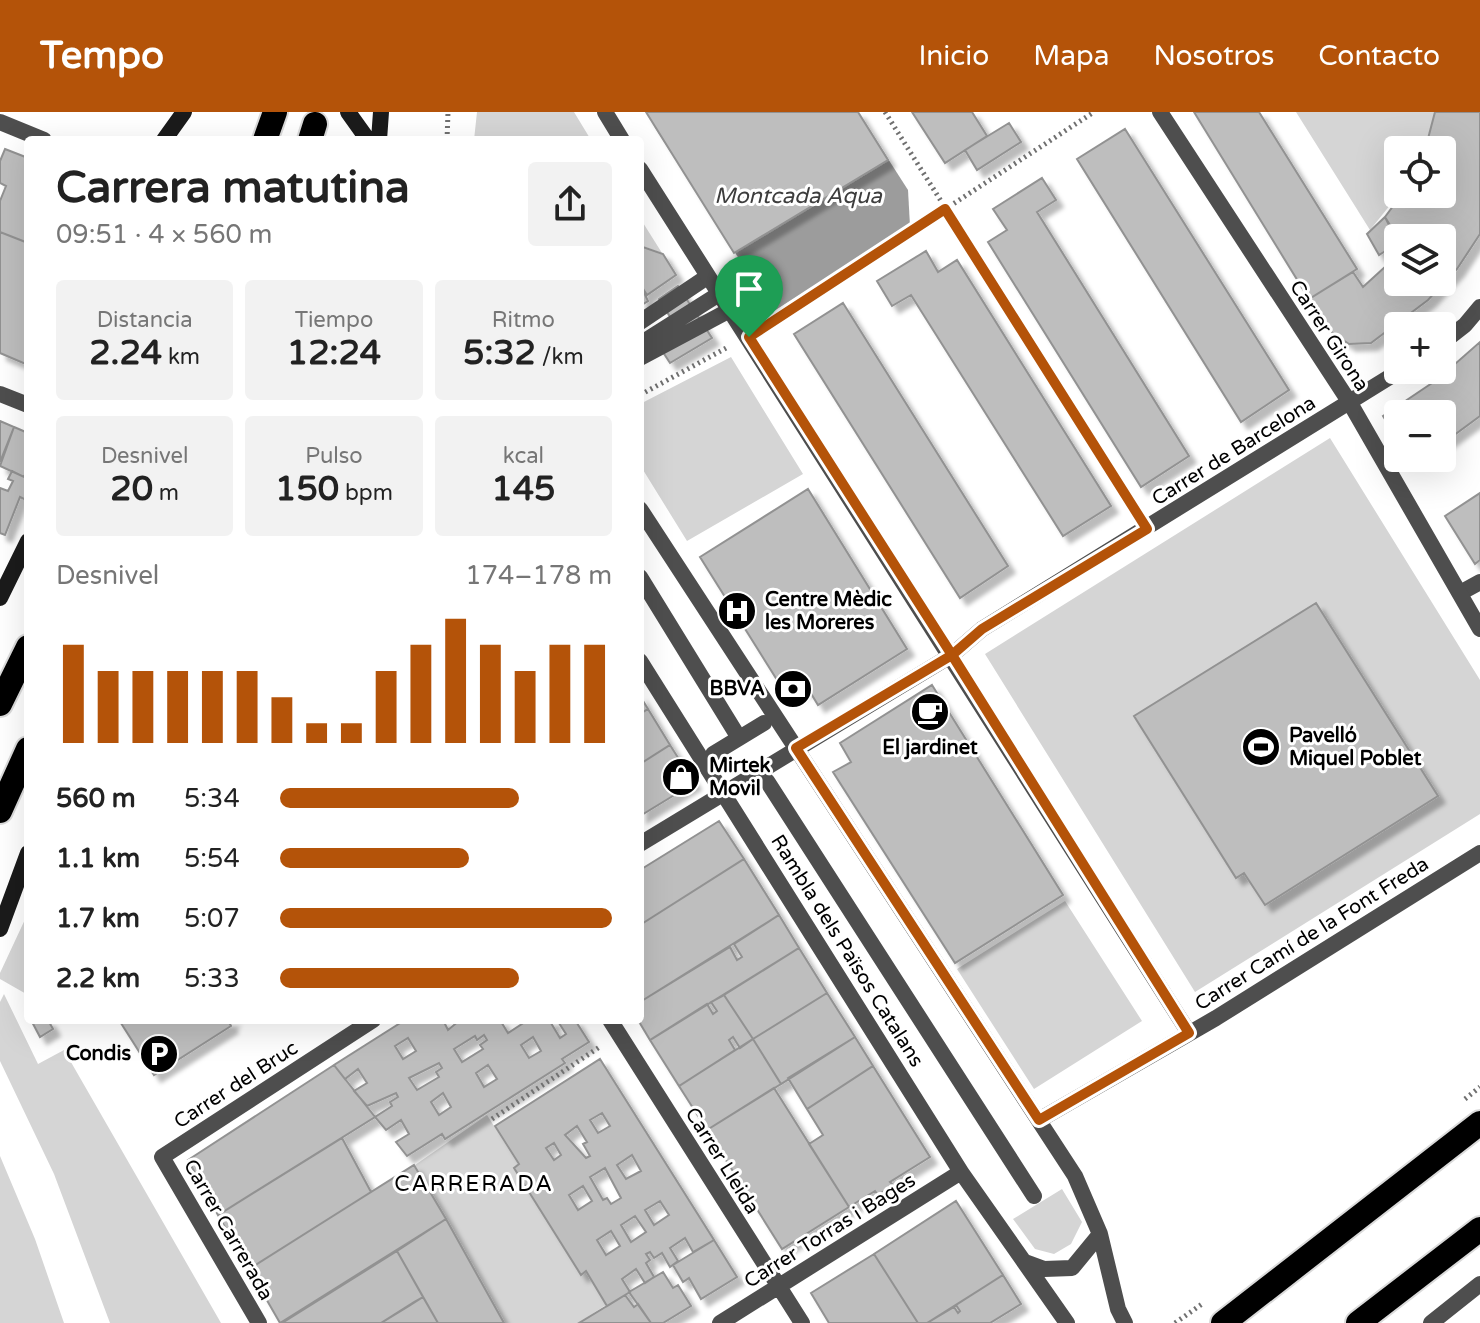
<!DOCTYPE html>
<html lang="es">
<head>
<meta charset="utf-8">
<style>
	body { margin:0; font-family:"Varela Round",sans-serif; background:#f2f2f2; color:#222; height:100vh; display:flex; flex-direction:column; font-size:30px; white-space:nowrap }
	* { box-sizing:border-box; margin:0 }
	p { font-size:26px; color:#767676 }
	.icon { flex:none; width:44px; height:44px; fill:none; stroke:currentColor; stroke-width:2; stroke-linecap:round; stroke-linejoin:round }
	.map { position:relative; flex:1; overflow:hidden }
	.side { position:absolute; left:24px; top:24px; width:620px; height:888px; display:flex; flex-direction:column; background:#fff; border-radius:8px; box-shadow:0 8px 32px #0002 }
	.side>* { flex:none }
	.buttons { position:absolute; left:1384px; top:24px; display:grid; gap:16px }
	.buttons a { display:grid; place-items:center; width:72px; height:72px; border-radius:8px; background:#fff; box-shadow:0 8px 32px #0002; font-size:40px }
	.pin { position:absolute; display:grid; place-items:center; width:68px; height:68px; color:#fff; margin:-82px -34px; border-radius:50% 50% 50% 0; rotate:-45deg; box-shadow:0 0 8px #0007 }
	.pin .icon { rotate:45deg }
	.round { display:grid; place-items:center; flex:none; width:84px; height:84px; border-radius:8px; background:#f2f2f2 }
	.head { display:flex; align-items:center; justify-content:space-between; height:136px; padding:0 32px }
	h1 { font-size:44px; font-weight:800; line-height:60px }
	.figures { display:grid; grid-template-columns:repeat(3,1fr); gap:12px; height:136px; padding:8px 32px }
	.figures div { display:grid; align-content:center; border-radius:8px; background:#f2f2f2; text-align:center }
	.figures b { font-size:34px; font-weight:800 }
	.figures small { font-size:22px; font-weight:400 }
	.figures p { font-size:22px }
	.chart { height:224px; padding:16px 32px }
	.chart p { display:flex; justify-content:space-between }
	.chart svg { width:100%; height:144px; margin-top:8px; stroke:#b45309; stroke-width:6 }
	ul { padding:0 32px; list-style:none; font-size:26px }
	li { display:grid; grid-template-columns:128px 96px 1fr; align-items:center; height:60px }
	li i { height:20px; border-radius:10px; background:#b45309 }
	header { display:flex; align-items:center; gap:48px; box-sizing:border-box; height:112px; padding:0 40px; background:#b45309; color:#fff }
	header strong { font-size:38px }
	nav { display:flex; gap:44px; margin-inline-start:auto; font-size:28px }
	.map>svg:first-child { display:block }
	.green { fill:#d5d5d5 }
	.water { fill:#9c9c9c }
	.building { fill:#bebebe; stroke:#929292; stroke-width:2; fill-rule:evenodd; filter:url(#shadow) }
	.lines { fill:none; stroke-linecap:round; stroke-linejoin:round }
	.motorway-casing { stroke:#dbdbdb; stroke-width:28 }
	.path { stroke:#707070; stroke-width:5; stroke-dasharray:2 4; stroke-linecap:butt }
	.service { stroke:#4e4e4e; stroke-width:16 }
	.pedestrian { stroke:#4e4e4e; stroke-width:16 }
	.minor { stroke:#4e4e4e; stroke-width:16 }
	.secondary { stroke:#1b1b1b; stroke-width:16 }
	.motorway { stroke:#000; stroke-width:24 }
	.route-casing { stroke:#fff; stroke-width:16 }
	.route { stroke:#b45309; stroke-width:10 }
	.labels { text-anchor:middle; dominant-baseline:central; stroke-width:6; stroke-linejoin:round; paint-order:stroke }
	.street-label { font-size:20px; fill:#000; stroke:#fff }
	.poi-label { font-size:20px; font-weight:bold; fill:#000; stroke:#fff; text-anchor:start }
	.water-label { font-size:22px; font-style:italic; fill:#3d3d3d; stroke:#fff }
	.neighbourhood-label { font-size:22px; letter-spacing:2px; fill:#000; stroke:#fff }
</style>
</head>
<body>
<header>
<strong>Tempo</strong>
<nav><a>Inicio</a><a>Mapa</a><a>Nosotros</a><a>Contacto</a></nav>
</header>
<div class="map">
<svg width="1480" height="1211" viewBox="0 0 1480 1211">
	<defs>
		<filter id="shadow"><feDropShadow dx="7" dy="7" stdDeviation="2" flood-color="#0004"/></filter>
	</defs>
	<rect width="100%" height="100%" fill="#fff"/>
	<path class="green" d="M477 0H574L591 28H474Z
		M1296 0H1435L1424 38H1398L1399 82 1370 118Z
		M640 106 662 141 640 133Z
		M731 245 803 362 687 429 640 353V292Z
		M1330 326 1480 568V702L1195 880 985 542Z
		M1065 789 1142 909 1034 977 957 857Z
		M28 801V883L0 867V861Z
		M4 882 38 952 64 938 221 1211H110L54 1062 0 949V890Z
		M487 1003 518 1052 514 1056 581 1163 586 1160 606 1193 578 1211H504L415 1053Z
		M0 1044 35 1127 64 1211H0Z
		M1062 1077 1082 1110 1071 1132 1054 1142 1035 1137 1013 1107Z"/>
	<path class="water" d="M673 0H858L908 78 910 114 773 200 654 14Z"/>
	<path class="building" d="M646 0H858L888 48 734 141Z
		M912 0H972L987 24 945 51Z
		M1194 0H1259L1357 157 1309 187Z
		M1435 0H1480V122L1457 157 1428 188 1371 231 1349 232 1330 219 1309 187 1353 160 1363 175 1398 143V170H1442V126H1398L1385 105 1402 82H1442V38H1425Z
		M1009 11 1021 30 977 58 965 38Z
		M1125 17 1289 278 1241 310 1077 47Z
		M5 37 28 46V131L0 120V89L6 74 0 71V49Z
		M1042 66 1056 88 1037 100 1189 344 1141 375 988 130 1007 118 993 97Z
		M1385 105 1398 131 1379 143 1367 122Z
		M0 120 28 131V253L0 241Z
		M640 134 663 142 676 163 647 183 640 172Z
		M926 139 938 160 957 148 1111 394 1063 424 911 183 892 194 877 169Z
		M640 172 648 189 640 194Z
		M678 174 712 226 670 251 659 234 680 221 659 187Z
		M843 191 1008 454 960 486 794 222Z
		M1480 230V304L1442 332V302H1398V328L1383 304 1438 267Z
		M0 309 14 315 0 350Z
		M14 315 28 321V356L24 365 0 354Z
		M28 356V384L26 388 20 385 5 423 0 421V376L8 379 13 369 8 367 12 359 24 365Z
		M808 377 907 537 818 593 807 575 789 587 700 445Z
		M1480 381V448L1475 452 1445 404Z
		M1316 491 1438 684 1265 793 1244 761 1236 766 1134 604Z
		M932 573 1063 783 955 851 833 660 851 650 840 631Z
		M640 584 648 597 640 602Z
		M648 597 670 633 640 652V602Z
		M670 633 694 671 640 704V652Z
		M719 709 744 747 640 813V758Z
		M744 747 779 803 640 890V813Z
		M779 803 799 836 650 928 638 908 640 890 730 835 737 848 742 845 734 832Z
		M799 836 827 881 753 927 724 883Z
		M827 881 855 925 781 972 753 927Z
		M724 883 753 927 740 936 733 925 729 928 735 938 679 974 650 928 707 892 713 902 717 899 711 890Z
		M31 908H48L53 917 40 925Z
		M119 908H232L229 910 231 914 154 963Z
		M405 908H443L448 918 460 908H500L508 921 528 908H555L551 911 560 926 566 922 557 908H575L589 930 562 947 565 951 445 1027 442 1022 407 1044 396 1030 409 1022 401 1008 386 1018 375 1005 392 994 390 990 398 985 396 981 367 994 354 979 367 971 358 957 345 967 334 953ZM484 923 487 928 480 933 483 937 462 950 454 937 475 924 477 928ZM533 925 541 939 529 946 521 933ZM408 926 416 939 403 947 395 934ZM439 951 442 956 436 960 439 965 417 978 409 966ZM488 953 497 967 484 975 476 961ZM443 981 451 995 439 1003 431 990Z
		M855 925 873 954 807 997 788 966Z
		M753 927 781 972 707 1018 679 974Z
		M600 947 714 1128 693 1140 685 1126 670 1136 678 1149 670 1155 662 1141 654 1146 650 1140 646 1142 650 1148 646 1151 654 1165 645 1171 636 1157 622 1167 630 1180 607 1194 586 1159 581 1163 514 1056 519 1052 495 1014ZM602 1001 610 1014 598 1021 590 1008ZM577 1014 587 1030 583 1032 590 1044 586 1046 565 1023ZM554 1031 561 1043 554 1048 546 1036ZM632 1043 641 1059 626 1067 617 1053ZM605 1056 621 1086 611 1092 607 1086 603 1088 590 1065ZM583 1074 592 1089 578 1098 569 1083ZM660 1089 669 1103 654 1113 645 1098ZM635 1104 646 1120 631 1130 621 1113ZM611 1119 620 1134 606 1143 597 1128Z
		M334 953 375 1005 218 1103 188 1048Z
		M873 954 930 1045 890 1070 893 1073 878 1083 875 1079 849 1095 809 1032 823 1023 807 997Z
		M774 976 849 1095 782 1137 707 1018Z
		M342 1026 371 1080 249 1157 218 1103Z
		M414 1053 446 1107 280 1211 249 1157Z
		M956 1089 1003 1163 927 1211H918L874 1142Z
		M446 1107 504 1211H438L397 1139Z
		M714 1128 737 1165 701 1187 689 1166 683 1170 673 1153Z
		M397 1139 423 1185 409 1194 381 1211H282Z
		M874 1142 918 1211H829L811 1181Z
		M663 1160 673 1176 678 1173 691 1194 663 1211H651L629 1180Z
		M1003 1163 1021 1192 990 1211H927L954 1195 958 1201 960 1199 956 1193Z
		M625 1183 634 1195 638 1192 651 1211H579Z
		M423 1185 438 1211H381L414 1190Z"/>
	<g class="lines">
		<g class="motorway-casing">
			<path id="motorway" d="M265 28 275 0
				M310 28 315 12
				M0 592 28 535
				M0 699 28 637
				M1223 1211 1480 1011
				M1358 1211 1480 1117"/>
		</g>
		<path class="path" d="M885 0 1136 399
			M447 28 448 0
			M763 216 1094 0
			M640 283 728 235
			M1465 987 1480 975
			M492 1007 601 934
			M1175 1211 1202 1192"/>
		<path class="service" d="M640 210 707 165
			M640 232 719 182
			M640 246 730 198"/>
		<path class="pedestrian" d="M640 465 739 626
			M1460 481 1480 470
			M713 642 764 611
			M767 669 1034 1084"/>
		<path class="minor" d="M605 0 622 28
			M1160 0 1350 291 1480 517
			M0 10 44 28
			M640 57 1189 921
			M1442 231 1465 213 1480 195
			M0 282 28 293
			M640 397 1075 1064 1100 1122 1118 1197 1125 1211
			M640 549 961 1060 1067 1211
			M640 732 952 543 982 517 1401 258
			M610 908 802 1211
			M1039 1008 1216 906 1480 741
			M1025 1150 1044 1157 1072 1156 1100 1122
			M259 1211 162 1045 373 908
			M720 1211 961 1060
			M1431 1211 1480 1172"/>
		<path class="secondary" d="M348 0 368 28
			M164 28 184 0
			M379 28 381 0
			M0 486 28 429
			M0 817 28 741"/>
		<use href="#motorway" class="motorway"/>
	</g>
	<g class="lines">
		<g class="route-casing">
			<path id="route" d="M749 225 952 543 796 636 1039 1008 1189 921 952 543 982 517 1147 417 945 97 749 225"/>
		</g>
		<use href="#route" class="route"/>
	</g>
	<defs>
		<g id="hospital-disc" transform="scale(2)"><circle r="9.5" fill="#000" stroke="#fff"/><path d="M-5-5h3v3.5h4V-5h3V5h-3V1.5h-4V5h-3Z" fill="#fff"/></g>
		<g id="bank-disc" transform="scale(2)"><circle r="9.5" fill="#000" stroke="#fff"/><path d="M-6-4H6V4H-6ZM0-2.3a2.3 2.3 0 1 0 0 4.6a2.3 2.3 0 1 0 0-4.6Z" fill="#fff"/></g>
		<g id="cafe-disc" transform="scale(2)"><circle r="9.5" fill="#000" stroke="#fff"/><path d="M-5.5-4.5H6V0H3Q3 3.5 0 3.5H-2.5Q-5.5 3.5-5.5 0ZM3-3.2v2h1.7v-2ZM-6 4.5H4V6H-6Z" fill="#fff"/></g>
		<g id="stadium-disc" transform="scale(2)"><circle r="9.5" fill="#000" stroke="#fff"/><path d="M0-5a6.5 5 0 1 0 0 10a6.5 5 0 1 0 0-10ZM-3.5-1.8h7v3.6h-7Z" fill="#fff"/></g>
		<g id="shop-disc" transform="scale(2)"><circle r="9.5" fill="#000" stroke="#fff"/><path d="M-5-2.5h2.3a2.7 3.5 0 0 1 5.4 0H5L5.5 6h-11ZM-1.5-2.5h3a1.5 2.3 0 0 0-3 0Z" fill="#fff"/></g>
		<g id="parking-disc" transform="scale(2)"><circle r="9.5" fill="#000" stroke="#fff"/><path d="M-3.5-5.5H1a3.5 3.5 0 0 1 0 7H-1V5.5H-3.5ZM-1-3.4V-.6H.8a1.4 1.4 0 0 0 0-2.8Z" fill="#fff"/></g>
	</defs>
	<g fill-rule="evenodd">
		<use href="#hospital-disc" x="737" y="499"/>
		<use href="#bank-disc" x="793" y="577"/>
		<use href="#cafe-disc" x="930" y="600"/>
		<use href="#stadium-disc" x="1261" y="635"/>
		<use href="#shop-disc" x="681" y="665"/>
		<use href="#parking-disc" x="159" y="942"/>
	</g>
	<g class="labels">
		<g class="street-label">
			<text transform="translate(1329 224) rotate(57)">Carrer Girona</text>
			<text transform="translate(1234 339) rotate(-32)">Carrer de Barcelona</text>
			<text transform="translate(1312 822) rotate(-32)">Carrer Camí de la Font Freda</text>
			<text transform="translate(847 839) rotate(58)">Rambla dels Països Catalans</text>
			<text transform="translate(236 973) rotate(-33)">Carrer del Bruc</text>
			<text transform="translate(722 1049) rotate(58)">Carrer Lleida</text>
			<text transform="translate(228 1118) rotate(60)">Carrer Carrerada</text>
			<text transform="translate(830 1119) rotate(-32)">Carrer Torras i Bages</text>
		</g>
		<g class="poi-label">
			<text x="765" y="488">Centre Mèdic<tspan x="765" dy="23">les Moreres</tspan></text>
			<text x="765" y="577" text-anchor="end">BBVA</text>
			<text x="1289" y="624">Pavelló<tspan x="1289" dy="23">Miquel Poblet</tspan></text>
			<text x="930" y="636" text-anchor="middle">El jardinet</text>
			<text x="709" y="654">Mirtek<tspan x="709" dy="23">Movil</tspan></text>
			<text x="131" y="942" text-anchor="end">Condis</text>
		</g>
		<g class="water-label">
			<text x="798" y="84">Montcada Aqua</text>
		</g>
		<g class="neighbourhood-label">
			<text x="474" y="1072">CARRERADA</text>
		</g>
	</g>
</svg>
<div class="buttons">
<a><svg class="icon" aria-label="locate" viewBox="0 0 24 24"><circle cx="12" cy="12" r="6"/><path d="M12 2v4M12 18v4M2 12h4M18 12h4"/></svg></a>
<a><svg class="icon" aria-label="layers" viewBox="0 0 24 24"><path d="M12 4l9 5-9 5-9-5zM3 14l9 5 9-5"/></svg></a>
<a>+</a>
<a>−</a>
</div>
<div class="pin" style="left:749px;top:225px;background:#1e9e55"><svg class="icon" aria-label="arrive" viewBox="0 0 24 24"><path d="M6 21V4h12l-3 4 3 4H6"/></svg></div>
<section class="side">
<div class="head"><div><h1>Carrera matutina</h1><p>09:51 · 4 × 560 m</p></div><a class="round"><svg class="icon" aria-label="share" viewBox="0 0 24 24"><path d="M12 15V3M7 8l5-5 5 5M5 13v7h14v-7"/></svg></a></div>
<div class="figures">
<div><p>Distancia</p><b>2.24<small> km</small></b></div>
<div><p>Tiempo</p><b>12:24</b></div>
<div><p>Ritmo</p><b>5:32<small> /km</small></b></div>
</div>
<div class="figures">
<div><p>Desnivel</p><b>20<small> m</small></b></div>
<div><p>Pulso</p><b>150<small> bpm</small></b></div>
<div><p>kcal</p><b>145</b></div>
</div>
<div class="chart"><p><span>Desnivel</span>174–178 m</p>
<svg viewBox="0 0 160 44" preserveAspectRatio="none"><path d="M5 44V14M15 44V22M25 44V22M35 44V22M45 44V22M55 44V22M65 44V30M75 44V38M85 44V38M95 44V22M105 44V14M115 44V6M125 44V14M135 44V22M145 44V14M155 44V14"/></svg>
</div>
<ul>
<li><b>560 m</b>5:34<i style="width:72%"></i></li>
<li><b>1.1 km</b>5:54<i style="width:57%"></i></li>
<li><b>1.7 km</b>5:07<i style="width:100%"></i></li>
<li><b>2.2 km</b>5:33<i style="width:72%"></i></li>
</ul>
</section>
</div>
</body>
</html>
